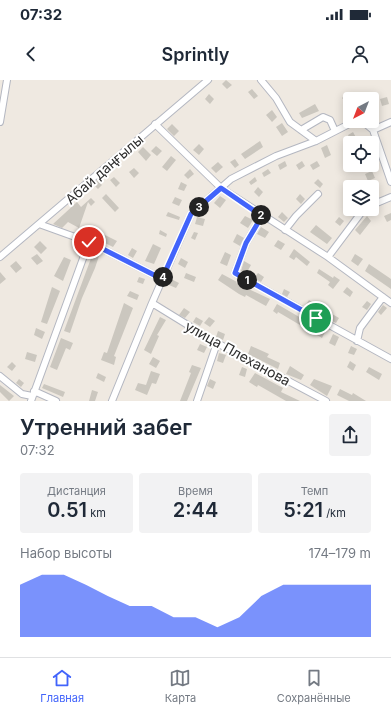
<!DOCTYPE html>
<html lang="ru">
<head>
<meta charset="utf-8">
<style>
	body { margin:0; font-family:Inter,sans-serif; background:#f2f2f3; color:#1f2937; height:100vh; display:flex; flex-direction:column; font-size:15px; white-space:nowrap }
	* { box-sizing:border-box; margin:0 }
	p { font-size:13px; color:#747a83 }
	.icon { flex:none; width:22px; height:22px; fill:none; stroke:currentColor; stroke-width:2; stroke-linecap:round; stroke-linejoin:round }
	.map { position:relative; height:321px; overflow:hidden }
	.panel { display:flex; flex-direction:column; background:#fff; flex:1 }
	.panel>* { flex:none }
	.needle { width:26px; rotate:222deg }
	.fabs { position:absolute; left:343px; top:12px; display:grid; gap:8px }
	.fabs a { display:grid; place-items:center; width:36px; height:36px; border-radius:4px; background:#fff; box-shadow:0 2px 10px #0003; font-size:20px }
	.pin { position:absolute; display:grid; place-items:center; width:34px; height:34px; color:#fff; margin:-17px; border:2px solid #fff; border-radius:50%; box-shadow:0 1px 4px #0007 }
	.km { position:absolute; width:20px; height:20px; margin:-10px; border-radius:50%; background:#222; color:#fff; font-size:11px; line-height:20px; text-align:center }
	.round { display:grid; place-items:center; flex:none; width:42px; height:42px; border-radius:4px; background:#f2f2f3 }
	.headline { display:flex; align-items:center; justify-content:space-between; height:68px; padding:0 20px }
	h1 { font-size:22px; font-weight:600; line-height:30px }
	.figures { display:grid; grid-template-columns:repeat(3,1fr); gap:6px; height:68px; padding:4px 20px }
	.figures div { display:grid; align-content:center; border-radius:4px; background:#f2f2f3; text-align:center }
	.figures b { font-size:20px; font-weight:600 }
	.figures small { font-size:11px; font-weight:400 }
	.figures p { font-size:11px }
	.chart { height:112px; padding:8px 20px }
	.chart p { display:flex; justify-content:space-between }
	.chart svg { width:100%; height:72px; margin-top:4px; fill:#4264fb; opacity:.7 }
	.status { display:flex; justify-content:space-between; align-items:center; height:28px; padding:0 20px; background:#fff; direction:ltr }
	.status svg { height:11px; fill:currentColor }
	header { display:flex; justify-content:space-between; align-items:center; height:52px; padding:0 20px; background:#fff; font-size:18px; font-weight:600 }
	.tab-bar { display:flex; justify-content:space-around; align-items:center; height:56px; border-top:1px solid #e0e1e3; background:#fff; font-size:11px; color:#747a83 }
	.tab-bar a { display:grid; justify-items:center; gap:2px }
	.tab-bar .on { color:#4264fb }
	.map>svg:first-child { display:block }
	.building { fill:#cbc7bf }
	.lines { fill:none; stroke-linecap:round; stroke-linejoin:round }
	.minor-casing { stroke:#b4b7c1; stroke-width:8 }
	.minor { stroke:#fff; stroke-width:6 }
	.route-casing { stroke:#fff; stroke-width:8 }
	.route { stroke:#4264fb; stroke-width:5 }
	.labels { text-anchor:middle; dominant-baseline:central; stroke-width:4; stroke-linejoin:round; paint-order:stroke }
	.street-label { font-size:14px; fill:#2e2e2e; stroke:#fff }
</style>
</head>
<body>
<div class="status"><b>07:32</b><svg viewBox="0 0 49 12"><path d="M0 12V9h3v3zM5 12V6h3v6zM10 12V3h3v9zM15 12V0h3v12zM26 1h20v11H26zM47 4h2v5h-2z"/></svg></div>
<header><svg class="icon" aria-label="back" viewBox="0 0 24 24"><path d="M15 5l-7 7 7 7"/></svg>Sprintly<svg class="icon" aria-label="person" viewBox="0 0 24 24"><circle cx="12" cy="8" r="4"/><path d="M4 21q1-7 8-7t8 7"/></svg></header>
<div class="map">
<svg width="391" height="321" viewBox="0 0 391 321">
	<rect width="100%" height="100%" fill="#efe9e1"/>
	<path class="building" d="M226 0 232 5 227 9 222 4Z
		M252 9 258 16 254 19 248 12Z
		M348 12 355 19H350V27L342 18Z
		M209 14 214 19 210 24 205 19Z
		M387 17 389 24 382 26 380 19Z
		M315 24 319 31 302 38 299 33Z
		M272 30 277 37 272 42 266 35Z
		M282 43 288 52 282 56 276 47Z
		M172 44 179 51 174 56 167 49Z
		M353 52 359 63H352L348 55Z
		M260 61 263 67 245 79 241 74Z
		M199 64 204 69 199 75 193 70Z
		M327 65 331 75 325 78 321 68Z
		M156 66 162 71 157 76 151 71Z
		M143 67 151 75 146 81 138 72Z
		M171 76 176 80 167 91 162 87Z
		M235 79 239 85 235 88 230 82Z
		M285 81 287 86 280 90 278 85Z
		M302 81 305 86 299 90 296 85Z
		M317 81 320 86 313 90 310 85Z
		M218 82 223 87 216 93 211 88Z
		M134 88 139 93 134 98 129 92Z
		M190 89 194 94 188 99 184 95Z
		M268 89 271 93 264 97 262 93Z
		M372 91 375 98 368 101 365 94Z
		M114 97 120 103 116 107 110 100Z
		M255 97 257 101 251 105 249 102Z
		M318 99 323 104 320 108 314 103Z
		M97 100 102 105 98 109 93 104Z
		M181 102 187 105 184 111 178 109Z
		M258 107 263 112 259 117 254 112Z
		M350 112V125L344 120Z
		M106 114 119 128 115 132 102 118Z
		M300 114 305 119 301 124 296 119Z
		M220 116 226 120 220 128 214 123Z
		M175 117 182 120 179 126 172 123Z
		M91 118 95 122 91 126 88 122 79 148 68 142 62 148 53 144 77 122 81 127Z
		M168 132 180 137 179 140 166 136Z
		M282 132 288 138 284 142 278 137Z
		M391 133V140L387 142 384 136Z
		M245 136 253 140 248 148 240 143Z
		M367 136 371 141 360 155 355 150Z
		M197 137 205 139 203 146 195 144Z
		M339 137 344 141 340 146 335 142Z
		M316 145 332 158 327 164 310 152Z
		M261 147 269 152 265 158 257 154Z
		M160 150 167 154 166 157 159 154Z
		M99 152 117 161 113 167 95 158Z
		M194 152 198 153 195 160 191 158Z
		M237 154 244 158 240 166 233 162Z
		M278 160 285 164 281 170 274 166Z
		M40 161 47 168 41 174 34 167Z
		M153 164 161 168 154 184 145 181Z
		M132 168 137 171 133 178 128 175Z
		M294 169 310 182 307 186 296 177 294 180 289 177Z
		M225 172 231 175 227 186 220 183Z
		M93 173 99 176 95 188 82 218 70 253 64 251Z
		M37 174 43 181 37 185 31 178Z
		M355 174 363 179 358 186 351 181Z
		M64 177 71 180 63 201 54 196Z
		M181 178 188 182 185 188 178 184Z
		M16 181 22 188 16 193 10 186Z
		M244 181 251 185 246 194 241 191Z
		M369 184 391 199V209L365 191Z
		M319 189 333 198 334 196 340 200 333 209 328 205 330 202 317 193Z
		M0 192 6 199 0 204Z
		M186 193 196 197 194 202 184 198Z
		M258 193 264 197 261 202 254 198Z
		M222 194 237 202 236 203 270 219 266 226 246 215 245 217 239 214 218 200Z
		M139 197 145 199 143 204 137 202Z
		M171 199 179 203 176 208 169 205Z
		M52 207 60 211 47 244 41 242Z
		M347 207 353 212 350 217 343 212Z
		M284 209 290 212 287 217 282 214Z
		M130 211 139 215 137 220 127 216Z
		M309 220 315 224 311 230 305 226Z
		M367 221 371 224 367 230 362 227Z
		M124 223 133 228 114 276 116 277 114 285 101 280 104 272 107 273Z
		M277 224 325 252 322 258 278 232 277 234 273 231Z
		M383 225 387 228 381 235 378 232Z
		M184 228 190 232 185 238 179 235Z
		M327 231 339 238 336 243 324 237Z
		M160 237 166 240 157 255 159 256 151 274 144 270Z
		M196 237 203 241 200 246 193 242Z
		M209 237 215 241 210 247 204 243Z
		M36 248 45 252 42 259 34 255Z
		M218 251 225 254 223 260 216 257Z
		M333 254 339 257 335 266 329 263Z
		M61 258 73 263 70 270 66 268 57 290 50 287Z
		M200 264 207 267 204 273 197 270Z
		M251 266 269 274 267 277 280 283 278 289 248 274Z
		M351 266 357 269 354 275 348 273Z
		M27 272 37 275 35 282 25 279Z
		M219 273 226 275 223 283 217 281Z
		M153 277 160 281 156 288 149 284Z
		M350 281 356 285 353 291 347 287Z
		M12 282 16 286 12 291 7 287Z
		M192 285 201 288 187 321H180L191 293 189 292Z
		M290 286 304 295 301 300 286 294Z
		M242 287 247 289 245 297 239 295Z
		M369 287 382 294 379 300 366 292Z
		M151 291 160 294 156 304 152 303 147 315 135 310 138 303 146 305Z
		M98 293 106 297 104 302 96 298Z
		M255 293 283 308 281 312 300 321H286L258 305 257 307 249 302Z
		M19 299 24 303 21 307 16 303Z
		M210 299 216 302 213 309 207 306Z
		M314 299 332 306 327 316 310 305Z
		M44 304 65 312 63 317 42 308Z
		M0 305 14 316 9 321 0 312Z
		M340 309 352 315 353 313 366 321H349L337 315Z
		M92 310 98 312 95 321H89Z"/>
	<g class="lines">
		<g class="minor-casing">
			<path id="minor" d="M261 0 276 18 290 42 316 61
				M362 41 373 50 391 42
				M0 42 7 0
				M155 44 221 108 328 177 391 223
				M301 50 323 37 330 40 335 51
				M373 50 391 102
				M372 125 391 117
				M262 136 246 163 235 193 391 279
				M39 144 89 162 162 199
				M285 150 296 136 318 114
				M0 177 208 0
				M328 177 364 129
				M152 223 217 263 326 321
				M357 261 360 248 383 217
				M0 296 22 314 32 316
				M34 311 56 321
				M31 321 89 162
				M112 321 152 223 191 134 231 99 276 76 316 61 355 41
				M197 321 217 263"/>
		</g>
		<use href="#minor" class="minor"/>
	</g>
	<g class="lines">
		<g class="route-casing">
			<path id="route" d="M89 162 162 199 191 134 221 108 262 136 246 163 235 193 316 238"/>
		</g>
		<use href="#route" class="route"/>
	</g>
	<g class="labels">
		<g class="street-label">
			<text transform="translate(104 89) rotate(-41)">Абай даңғылы</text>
			<text transform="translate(238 273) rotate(29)">улица Плеханова</text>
		</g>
	</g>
</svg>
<div class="fabs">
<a><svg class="needle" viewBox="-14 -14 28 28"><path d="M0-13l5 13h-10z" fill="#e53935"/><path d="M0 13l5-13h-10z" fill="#747a83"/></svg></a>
<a><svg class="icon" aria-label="locate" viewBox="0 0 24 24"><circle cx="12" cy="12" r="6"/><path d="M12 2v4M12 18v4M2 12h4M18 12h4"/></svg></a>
<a><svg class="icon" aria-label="layers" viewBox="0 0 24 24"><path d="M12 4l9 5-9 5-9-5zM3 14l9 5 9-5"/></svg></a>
</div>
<div class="pin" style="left:316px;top:238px;background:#1e9e55"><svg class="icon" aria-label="arrive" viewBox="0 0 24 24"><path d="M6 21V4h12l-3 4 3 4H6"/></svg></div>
<div class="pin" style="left:89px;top:162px;background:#d93025"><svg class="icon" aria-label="check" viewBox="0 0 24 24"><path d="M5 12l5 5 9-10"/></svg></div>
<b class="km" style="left:247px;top:200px">1</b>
<b class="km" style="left:261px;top:135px">2</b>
<b class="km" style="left:199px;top:127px">3</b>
<b class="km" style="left:163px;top:197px">4</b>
</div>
<section class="panel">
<div class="headline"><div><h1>Утренний забег</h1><p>07:32</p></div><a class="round"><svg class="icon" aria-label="share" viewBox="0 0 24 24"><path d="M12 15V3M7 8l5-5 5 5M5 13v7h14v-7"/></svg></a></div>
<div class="figures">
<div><p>Дистанция</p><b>0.51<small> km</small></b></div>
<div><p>Время</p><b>2:44</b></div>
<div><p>Темп</p><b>5:21<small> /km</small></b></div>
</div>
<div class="chart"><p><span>Набор высоты</span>174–179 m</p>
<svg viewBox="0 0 160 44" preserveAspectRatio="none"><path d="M0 44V12L10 6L20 6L30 12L40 19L50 25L60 25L70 32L80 32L90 38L100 32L110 19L120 12L130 12L140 12L150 12L160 12V44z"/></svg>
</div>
</section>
<nav class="tab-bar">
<a class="on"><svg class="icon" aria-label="home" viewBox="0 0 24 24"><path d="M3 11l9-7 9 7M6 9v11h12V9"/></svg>Главная</a>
<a><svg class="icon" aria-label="map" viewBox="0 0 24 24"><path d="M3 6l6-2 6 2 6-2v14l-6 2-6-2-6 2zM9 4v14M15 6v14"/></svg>Карта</a>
<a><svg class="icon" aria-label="saved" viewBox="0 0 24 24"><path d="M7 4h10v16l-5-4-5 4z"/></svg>Сохранённые</a>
</nav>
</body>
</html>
